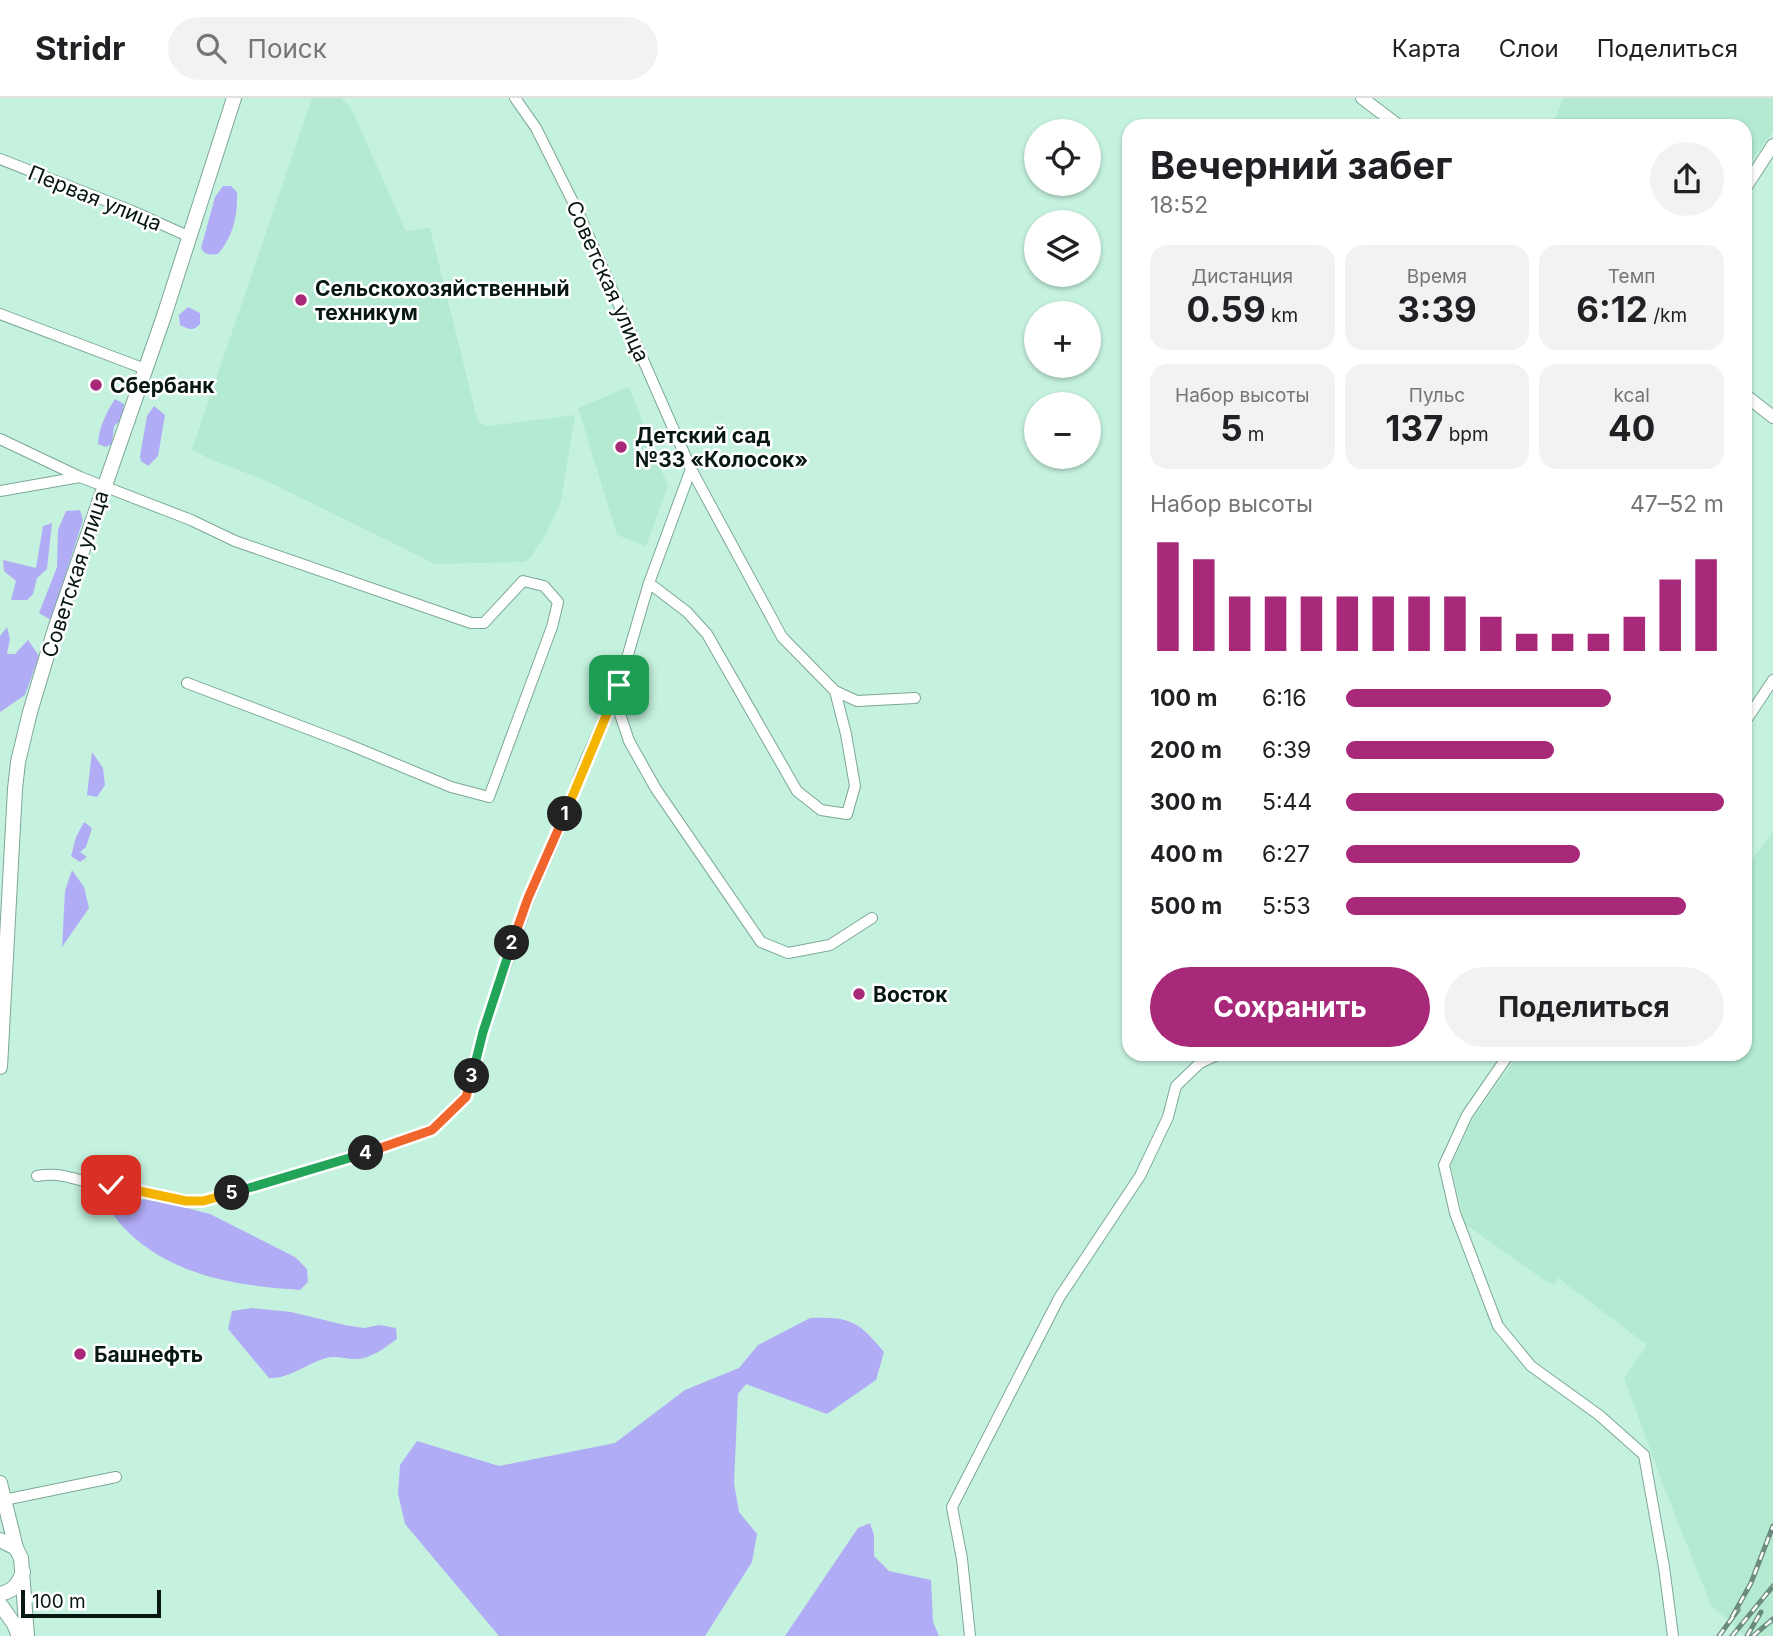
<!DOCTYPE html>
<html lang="ru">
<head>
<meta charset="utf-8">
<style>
	body { margin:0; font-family:Inter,sans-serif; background:#f2f2f2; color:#202124; height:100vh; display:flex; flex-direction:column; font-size:26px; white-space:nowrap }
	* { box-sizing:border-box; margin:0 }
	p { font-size:23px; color:#757577 }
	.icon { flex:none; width:38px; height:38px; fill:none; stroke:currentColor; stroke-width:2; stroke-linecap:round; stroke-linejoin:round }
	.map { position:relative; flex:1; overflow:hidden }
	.drawer { position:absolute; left:1122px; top:21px; width:630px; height:942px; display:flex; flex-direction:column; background:#fff; border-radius:21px; box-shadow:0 2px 5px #0004 }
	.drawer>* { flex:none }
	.tools { position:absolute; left:1024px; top:21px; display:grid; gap:14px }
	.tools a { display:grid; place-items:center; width:77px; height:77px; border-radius:50%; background:#fff; box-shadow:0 2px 5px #0004; font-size:35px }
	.scale { position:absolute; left:21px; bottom:18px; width:140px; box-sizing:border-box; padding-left:7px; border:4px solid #071812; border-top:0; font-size:19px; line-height:24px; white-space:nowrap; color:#071812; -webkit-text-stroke:5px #fff; paint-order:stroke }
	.pin { position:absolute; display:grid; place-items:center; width:60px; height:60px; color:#fff; margin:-30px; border-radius:14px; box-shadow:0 4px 10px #0006 }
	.km { position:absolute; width:35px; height:35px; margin:-18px; border-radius:50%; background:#222; color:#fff; font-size:19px; line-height:35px; text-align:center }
	.round { display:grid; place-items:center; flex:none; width:74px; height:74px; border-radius:37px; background:#f2f2f2 }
	.overview { display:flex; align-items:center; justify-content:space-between; height:119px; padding:0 28px }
	h1 { font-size:38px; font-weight:700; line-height:52px }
	.metrics { display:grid; grid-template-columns:repeat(3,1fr); gap:10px; height:119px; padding:7px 28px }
	.metrics div { display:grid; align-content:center; border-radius:18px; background:#f2f2f2; text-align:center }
	.metrics b { font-size:35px; font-weight:700 }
	.metrics small { font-size:19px; font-weight:400 }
	.metrics p { font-size:19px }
	.chart { height:196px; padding:14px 28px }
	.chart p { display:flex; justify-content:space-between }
	.chart svg { width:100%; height:126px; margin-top:7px; stroke:#a82979; stroke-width:6 }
	.cta { display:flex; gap:14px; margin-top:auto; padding:14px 28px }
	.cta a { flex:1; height:80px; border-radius:42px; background:#a82979; color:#fff; font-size:28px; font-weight:700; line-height:80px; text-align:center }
	.cta a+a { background:#f2f2f2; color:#202124 }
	ul { padding:0 28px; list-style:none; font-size:23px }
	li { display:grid; grid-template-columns:112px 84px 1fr; align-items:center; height:52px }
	li i { height:18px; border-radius:9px; background:#a82979 }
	header { display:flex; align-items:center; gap:42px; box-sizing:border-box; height:98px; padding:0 35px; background:#fff; border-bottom:2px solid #e0e0e0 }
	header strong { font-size:33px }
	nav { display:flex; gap:38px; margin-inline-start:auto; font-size:24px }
	.search { width:490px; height:63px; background:#f2f2f2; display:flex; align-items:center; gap:18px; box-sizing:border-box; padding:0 24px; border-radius:38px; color:#757577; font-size:26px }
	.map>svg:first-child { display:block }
	.built { fill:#b4ead2 }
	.forest { fill:#b1acf6 }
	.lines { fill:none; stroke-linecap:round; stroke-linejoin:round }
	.minor-casing { stroke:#7ca895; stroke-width:12 }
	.tertiary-casing { stroke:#7ca895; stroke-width:14 }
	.secondary-casing { stroke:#7ca895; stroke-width:16 }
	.minor { stroke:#fff; stroke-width:10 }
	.tertiary { stroke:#fff; stroke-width:12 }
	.secondary { stroke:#fff; stroke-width:14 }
	.rail-casing { stroke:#6b8b7d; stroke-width:5 }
	.rail { stroke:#fff; stroke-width:2.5; stroke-dasharray:8; stroke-linecap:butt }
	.split-1-casing { stroke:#fff; stroke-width:14 }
	.split-2-casing { stroke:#fff; stroke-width:14 }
	.split-3-casing { stroke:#fff; stroke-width:14 }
	.split-4-casing { stroke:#fff; stroke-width:14 }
	.split-5-casing { stroke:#fff; stroke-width:14 }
	.split-6-casing { stroke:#fff; stroke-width:14 }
	.split-1 { stroke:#f5b400; stroke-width:9 }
	.split-2 { stroke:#f0652b; stroke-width:9 }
	.split-3 { stroke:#22a559; stroke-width:9 }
	.split-4 { stroke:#f0652b; stroke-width:9 }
	.split-5 { stroke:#22a559; stroke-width:9 }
	.split-6 { stroke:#f5b400; stroke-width:9 }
	.poi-dot { fill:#a82979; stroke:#fff; stroke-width:2.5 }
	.labels { text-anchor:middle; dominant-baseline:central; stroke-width:5; stroke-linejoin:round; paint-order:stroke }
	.street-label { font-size:21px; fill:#071812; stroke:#fff }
	.poi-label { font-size:21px; font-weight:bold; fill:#071812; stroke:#fff; text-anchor:start }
</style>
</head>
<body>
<header>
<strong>Stridr</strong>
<div class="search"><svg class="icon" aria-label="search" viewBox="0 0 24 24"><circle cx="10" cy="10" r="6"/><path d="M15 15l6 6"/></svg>Поиск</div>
<nav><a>Карта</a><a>Слои</a><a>Поделиться</a></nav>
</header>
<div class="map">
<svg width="1773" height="1538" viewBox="0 0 1773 1538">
	<rect width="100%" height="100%" fill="#c5f2de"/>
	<path class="built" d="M312 0H341L351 10 406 133 430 130 478 324 488 328 575 317 561 403 547 434 530 460 524 464 435 466 267 383 207 360 192 351Z
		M1563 0H1773V34L1745 72V28H1552Z
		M629 289 668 388 646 448 617 437 578 310Z
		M1773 733V1538H1745L1711 1507 1662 1384 1624 1280 1647 1247 1558 1180 1554 1186 1547 1184 1465 1126 1451 1067 1473 1020 1519 956H1745V771Z"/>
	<path class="forest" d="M223 88H231L237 94C238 117 233 139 218 156 210 157 205 157 201 150L215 99Z
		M188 209 200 215V226C193 234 188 231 180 227L179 217Z
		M115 301 124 306 122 321 114 328 112 346 106 349 98 346C99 329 106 315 115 301Z
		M154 308 165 317 158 358 148 368 141 363 140 358 147 318Z
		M80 412 83 422 51 522 39 515 57 469 58 432 66 413Z
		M52 425 47 471 37 480 33 496 27 502H11L16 483 4 473 3 462 36 470 43 428Z
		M7 529 10 541 7 556H15L28 542 39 558 25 597 0 614V538Z
		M92 654 103 670 105 687 97 699 87 697Z
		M84 724 92 730 86 749 80 754 87 759 80 764 71 758 76 739Z
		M72 772 84 789 89 810 62 849 65 793Z
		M116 1099 164 1104 210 1116 295 1159 307 1171 308 1184 300 1192C237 1188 172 1178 126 1132 117 1123 110 1112 102 1102Z
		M252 1210 291 1214 345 1227 364 1230 379 1227 396 1230 397 1241C386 1249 372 1260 358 1261 347 1262 337 1257 326 1260 306 1266 289 1281 269 1280L228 1231 232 1213Z
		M810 1220C851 1219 858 1223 884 1254L876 1282 827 1316 746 1286 738 1296 734 1385 739 1414 757 1436 752 1464 705 1538H499L405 1426 398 1396 400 1367 417 1343 499 1368 615 1345 685 1292 739 1270 758 1247Z
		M870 1425 874 1437V1458L889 1473 931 1482 933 1524 939 1538H785L858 1430Z"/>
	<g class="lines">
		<g class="minor-casing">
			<path id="minor" d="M515 0 536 30 579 116 691 371 782 539 835 593 857 603 915 600
				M0 61 132 113 190 139
				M0 216 145 271
				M0 341 80 379 191 422 235 443 471 525H484L523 483 544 488 558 504 552 529 489 699 451 689 345 645 187 585
				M0 393 80 379
				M649 485 687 514 707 536 797 693 821 712 847 716 855 688 846 636 835 593
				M614 598 629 643 656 691 761 844 788 855 830 847 872 820
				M1745 624 1773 582
				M1509 956 1467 1017 1444 1067 1455 1115 1498 1228 1531 1268 1599 1317 1644 1357 1664 1469 1673 1538
				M37 1078C60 1074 68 1080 90 1084 127 1091 165 1102 203 1103L347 1061 432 1032 466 999 476 967 483 934 529 800 559 732 584 666 619 587 649 485 691 371
				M4 1402 116 1379
				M970 1538 962 1461 952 1409 1059 1200 1140 1078 1168 1019 1176 988 1200 965 1219 956"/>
		</g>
		<g class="tertiary-casing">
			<path id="tertiary" d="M1362 0 1399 28
				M1745 90 1773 47
				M1745 297 1773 319"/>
		</g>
		<g class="secondary-casing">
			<path id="secondary" d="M0 969 15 691 18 664 30 614 55 531 164 218 234 0
				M0 1385 16 1450 21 1460 27 1538
				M0 1442 16 1450
				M0 1496C14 1493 18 1486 23 1474
				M0 1506 14 1526 19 1538"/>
		</g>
		<use href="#minor" class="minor"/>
		<use href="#tertiary" class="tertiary"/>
		<use href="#secondary" class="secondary"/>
		<g class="rail-casing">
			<path id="rail" d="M1732 1519 1751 1485 1773 1428
				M1719 1538 1738 1512
				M1732 1538 1773 1488
				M1747 1538 1761 1514
				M1753 1538 1773 1521"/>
		</g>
		<use href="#rail" class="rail"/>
	</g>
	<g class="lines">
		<g class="split-1-casing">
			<path id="split-1" d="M565 716 619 587"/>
		</g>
		<g class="split-2-casing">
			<path id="split-2" d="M512 845 528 800 565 716"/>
		</g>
		<g class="split-3-casing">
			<path id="split-3" d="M472 978 483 934 512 845"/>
		</g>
		<g class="split-4-casing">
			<path id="split-4" d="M366 1055 432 1032 466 999 472 978"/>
		</g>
		<g class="split-5-casing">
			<path id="split-5" d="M232 1095 366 1055"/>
		</g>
		<g class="split-6-casing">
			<path id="split-6" d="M111 1087 186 1103H203L232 1095"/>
		</g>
		<use href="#split-1" class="split-1"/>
		<use href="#split-2" class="split-2"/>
		<use href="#split-3" class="split-3"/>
		<use href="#split-4" class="split-4"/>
		<use href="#split-5" class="split-5"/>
		<use href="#split-6" class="split-6"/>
	</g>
	<g class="poi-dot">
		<circle cx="301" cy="202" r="7"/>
		<circle cx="96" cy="287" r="7"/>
		<circle cx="621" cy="349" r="7"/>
		<circle cx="859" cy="896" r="7"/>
		<circle cx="80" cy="1256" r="7"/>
	</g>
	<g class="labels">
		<g class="street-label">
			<text transform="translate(95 100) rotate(22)">Первая улица</text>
			<text transform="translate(608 183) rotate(66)">Советская улица</text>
			<text transform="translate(75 476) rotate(-72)">Советская улица</text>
		</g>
		<g class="poi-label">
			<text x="315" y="190">Сельскохозяйственный<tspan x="315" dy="24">техникум</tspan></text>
			<text x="110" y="287">Сбербанк</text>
			<text x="635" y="337">Детский сад<tspan x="635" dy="24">№33 «Колосок»</tspan></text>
			<text x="873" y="896">Восток</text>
			<text x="94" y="1256">Башнефть</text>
		</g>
	</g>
</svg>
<div class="tools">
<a><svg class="icon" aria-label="locate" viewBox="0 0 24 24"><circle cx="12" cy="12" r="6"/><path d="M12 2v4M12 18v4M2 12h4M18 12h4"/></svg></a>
<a><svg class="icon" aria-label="layers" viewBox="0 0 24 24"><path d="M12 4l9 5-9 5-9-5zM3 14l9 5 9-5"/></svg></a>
<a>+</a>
<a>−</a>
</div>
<div class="scale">100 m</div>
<div class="pin" style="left:619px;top:587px;background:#1e9e55"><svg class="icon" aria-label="arrive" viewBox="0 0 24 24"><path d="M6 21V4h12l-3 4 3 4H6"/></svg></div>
<div class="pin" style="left:111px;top:1087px;background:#d93025"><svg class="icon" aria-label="check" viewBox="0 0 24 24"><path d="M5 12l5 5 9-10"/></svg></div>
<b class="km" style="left:565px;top:716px">1</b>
<b class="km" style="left:512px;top:845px">2</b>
<b class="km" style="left:472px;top:978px">3</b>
<b class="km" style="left:366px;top:1055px">4</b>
<b class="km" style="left:232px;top:1095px">5</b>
<section class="drawer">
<div class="overview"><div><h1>Вечерний забег</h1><p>18:52</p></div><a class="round"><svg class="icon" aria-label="share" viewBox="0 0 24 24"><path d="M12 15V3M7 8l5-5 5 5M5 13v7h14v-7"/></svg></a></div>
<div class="metrics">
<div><p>Дистанция</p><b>0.59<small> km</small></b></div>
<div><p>Время</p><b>3:39</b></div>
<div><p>Темп</p><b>6:12<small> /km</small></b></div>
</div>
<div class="metrics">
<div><p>Набор высоты</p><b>5<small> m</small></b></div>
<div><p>Пульс</p><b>137<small> bpm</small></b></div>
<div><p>kcal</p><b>40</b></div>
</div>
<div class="chart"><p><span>Набор высоты</span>47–52 m</p>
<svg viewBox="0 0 160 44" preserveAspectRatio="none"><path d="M5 44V6M15 44V12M25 44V25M35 44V25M45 44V25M55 44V25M65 44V25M75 44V25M85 44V25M95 44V32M105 44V38M115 44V38M125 44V38M135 44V32M145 44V19M155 44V12"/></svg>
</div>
<ul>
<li><b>100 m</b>6:16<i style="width:70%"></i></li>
<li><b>200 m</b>6:39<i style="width:55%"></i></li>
<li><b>300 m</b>5:44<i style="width:100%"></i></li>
<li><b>400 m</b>6:27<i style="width:62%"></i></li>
<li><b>500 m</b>5:53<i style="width:90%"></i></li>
</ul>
<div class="cta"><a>Сохранить</a><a>Поделиться</a></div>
</section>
</div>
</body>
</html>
